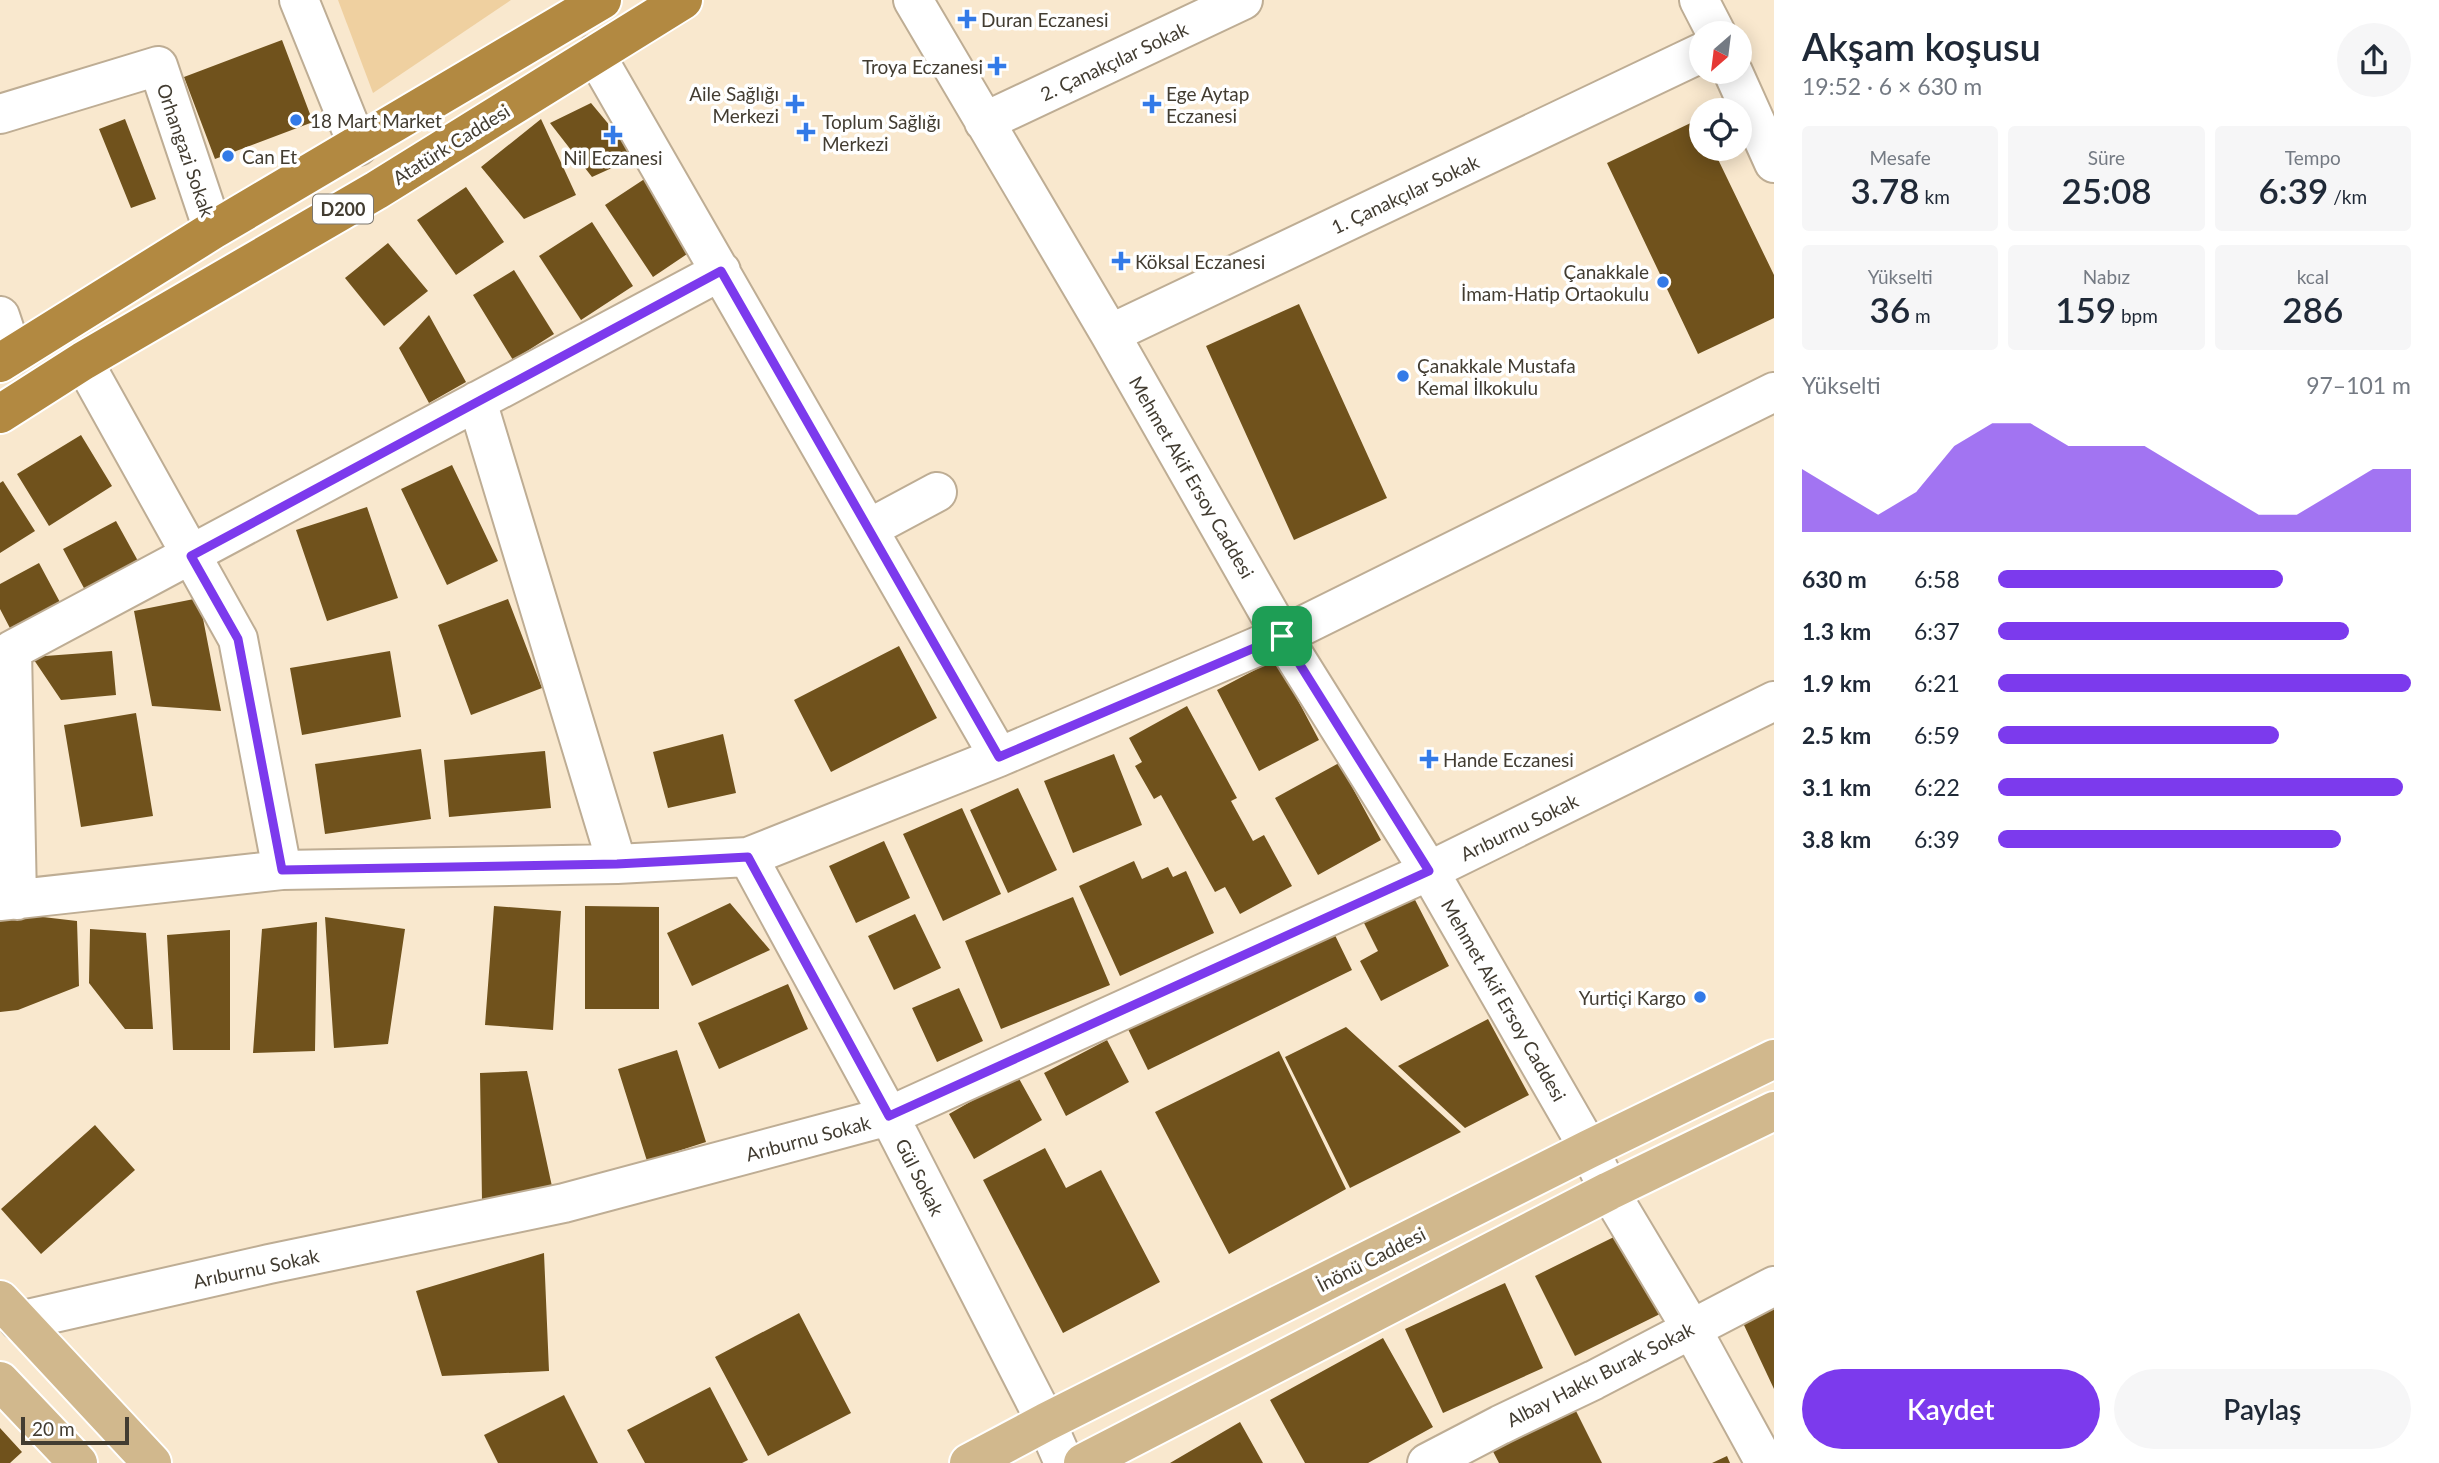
<!DOCTYPE html>
<html lang="tr">
<head>
<meta charset="utf-8">
<style>
	body { margin:0; font-family:Lato,sans-serif; background:#f6f6f7; color:#1f2937; height:100vh; display:flex; flex-direction:column; font-size:26px; white-space:nowrap }
	* { box-sizing:border-box; margin:0 }
	p { font-size:23px; color:#747a83 }
	.icon { flex:none; width:38px; height:38px; fill:none; stroke:currentColor; stroke-width:2; stroke-linecap:round; stroke-linejoin:round }
	.map { position:relative; flex:1; overflow:hidden }
	.side { display:flex; flex-direction:column; background:#fff; width:665px }
	.side>* { flex:none }
	.needle { width:46px; rotate:208deg }
	.controls { position:absolute; left:1689px; top:21px; display:grid; gap:14px }
	.controls a { display:grid; place-items:center; width:63px; height:63px; border-radius:50%; background:#fff; box-shadow:0 4px 18px #0003; font-size:35px }
	.scale { position:absolute; left:21px; bottom:18px; width:108px; box-sizing:border-box; padding-left:7px; border:4px solid #423c31; border-top:0; font-size:19px; line-height:24px; white-space:nowrap; color:#423c31; -webkit-text-stroke:5px #fff; paint-order:stroke }
	.pin { position:absolute; display:grid; place-items:center; width:60px; height:60px; color:#fff; margin:-30px; border-radius:14px; box-shadow:0 4px 10px #0006 }
	.round { display:grid; place-items:center; flex:none; width:74px; height:74px; border-radius:37px; background:#f6f6f7 }
	.headline { display:flex; align-items:center; justify-content:space-between; height:119px; padding:0 28px }
	h1 { font-size:38px; font-weight:600; line-height:52px }
	.metrics { display:grid; grid-template-columns:repeat(3,1fr); gap:10px; height:119px; padding:7px 28px }
	.metrics div { display:grid; align-content:center; border-radius:7px; background:#f6f6f7; text-align:center }
	.metrics b { font-size:35px; font-weight:600 }
	.metrics small { font-size:19px; font-weight:400 }
	.metrics p { font-size:19px }
	.chart { height:196px; padding:14px 28px }
	.chart p { display:flex; justify-content:space-between }
	.chart svg { width:100%; height:126px; margin-top:7px; fill:#7c3aed; opacity:.7 }
	.cta { display:flex; gap:14px; margin-top:auto; padding:14px 28px }
	.cta a { flex:1; height:80px; border-radius:42px; background:#7c3aed; color:#fff; font-size:28px; font-weight:600; line-height:80px; text-align:center }
	.cta a+a { background:#f6f6f7; color:#1f2937 }
	ul { padding:0 28px; list-style:none; font-size:23px }
	li { display:grid; grid-template-columns:112px 84px 1fr; align-items:center; height:52px }
	li i { height:18px; border-radius:9px; background:#7c3aed }
	main { display:flex; flex:1; min-height:0 }
	.map>svg:first-child { display:block }
	.green { fill:#efd0a0 }
	.building { fill:#70521c }
	.lines { fill:none; stroke-linecap:round; stroke-linejoin:round }
	.minor-casing { stroke:#bead94; stroke-width:42 }
	.major-casing { stroke:#fff; stroke-width:42 }
	.highway-casing { stroke:#fff; stroke-width:42 }
	.minor { stroke:#fff; stroke-width:38 }
	.major { stroke:#d1b88d; stroke-width:38 }
	.highway { stroke:#b28941; stroke-width:38 }
	.route-casing { stroke:#fff; stroke-width:14 }
	.route { stroke:#7c3aed; stroke-width:9 }
	.poi-dot { fill:#337ae7; stroke:#fff; stroke-width:2.5 }
	.labels { text-anchor:middle; dominant-baseline:central; stroke-width:7; stroke-linejoin:round; paint-order:stroke }
	.shield { fill:#fff; stroke:#7b766f; stroke-width:2 }
	.shield-label { font-size:18px; font-weight:bold; fill:#423c31 }
	.poi-label { font-size:19px; fill:#423c31; stroke:#fff; text-anchor:start }
	.street-label { font-size:19px; fill:#423c31; stroke:#fff }
</style>
</head>
<body>
<main>
<div class="map">
<svg width="1774" height="1463" viewBox="0 0 1774 1463">
	<rect width="100%" height="100%" fill="#f9e8ce"/>
	<path class="green" d="M338 0H511L373 93Z"/>
	<path class="building" d="M282 40 313 122 215 159 184 77Z
		M591 103 636 157 592 177 550 123Z
		M125 119 156 199 131 208 99 129Z
		M541 119 576 195 524 219 481 167Z
		M1699 119 1701 149H1713L1774 275V318L1698 354 1607 163Z
		M646 178 693 250 653 277 605 205Z
		M466 187 504 242 456 275 417 220Z
		M592 222 633 286 581 320 539 256Z
		M388 243 428 291 384 326 345 278Z
		M514 270 554 334 513 360 473 295Z
		M1299 304 1387 498 1294 540 1206 346Z
		M429 315 466 382 429 403 399 348Z
		M81 435 112 486 49 526 17 474Z
		M452 465 498 561 447 585 401 489Z
		M3 481 35 531 0 553V483Z
		M367 507 398 598 327 621 296 530Z
		M116 521 138 561 85 590 63 549Z
		M39 563 62 606 12 632 0 609V584Z
		M199 598 221 711 152 706 134 611Z
		M508 599 542 688 471 715 438 625Z
		M899 646 937 718 831 772 794 700Z
		M112 651 116 695 61 700 32 657Z
		M390 651 401 717 302 735 290 668Z
		M1276 659 1319 740 1259 771 1217 690Z
		M1187 706 1237 798 1231 801 1253 841 1264 835 1292 886 1240 914 1225 887 1215 892 1161 795 1154 799 1135 766 1142 762 1129 738Z
		M136 713 153 816 81 827 64 725Z
		M723 734 736 793 668 808 653 752Z
		M421 749 431 819 325 834 315 764Z
		M545 751 551 808 449 817 444 760Z
		M1114 754 1142 825 1073 853 1044 781Z
		M1339 763 1381 840 1318 875 1275 798Z
		M1018 788 1057 870 1008 893 970 810Z
		M962 808 1001 894 943 921 903 834Z
		M884 841 910 898 856 923 829 866Z
		M1134 861 1142 879 1168 867 1173 877 1186 871 1214 933 1120 976 1079 886Z
		M1412 894 1449 966 1381 1001 1360 961 1378 951 1362 919Z
		M1073 897 1110 985 1001 1029 965 941Z
		M730 903 770 950 692 986 667 933Z
		M494 906 561 911 553 1030 485 1025Z
		M585 906 659 907V1009H585Z
		M17 914 77 921 79 986 18 1010 0 1012V916Z
		M915 914 941 968 894 990 868 936Z
		M325 917 405 929 388 1044 334 1048Z
		M317 922 315 1051 253 1053 262 929Z
		M1330 925 1352 970 1148 1070 1126 1025Z
		M90 929 146 933 153 1029H125L89 983Z
		M230 930V1050H173L167 935Z
		M788 984 808 1029 719 1069 698 1023Z
		M959 988 983 1041 937 1062 912 1008Z
		M1488 1019 1529 1095 1465 1128 1398 1066Z
		M1346 1027 1461 1132 1350 1188 1285 1057Z
		M1107 1040 1129 1082 1066 1116 1044 1073Z
		M677 1050 706 1142 647 1161 618 1069Z
		M1279 1051 1346 1189 1229 1254 1155 1112Z
		M527 1071 553 1191 482 1201 480 1073Z
		M1017 1075 1042 1120 974 1159 949 1114Z
		M95 1125 135 1170 41 1254 1 1209Z
		M1045 1148 1066 1188 1101 1170 1160 1282 1063 1333 983 1180Z
		M1622 1233 1662 1313 1575 1356 1535 1276Z
		M544 1253 549 1371 442 1376 416 1291Z
		M1505 1283 1543 1368 1443 1413 1405 1329Z
		M1774 1309V1389L1743 1323Z
		M799 1313 851 1413 768 1456 715 1357Z
		M1383 1338 1433 1427 1368 1463H1305L1270 1400Z
		M710 1387 748 1460 742 1463H645L627 1430Z
		M564 1395 598 1463H498L484 1435Z
		M1570 1399 1602 1463H1499L1487 1440Z
		M1240 1422 1263 1463H1170Z
		M0 1428 22 1452 10 1463H0Z
		M1727 1456 1730 1463H1712Z"/>
	<g class="lines">
		<g class="minor-casing">
			<path id="minor" d="M299 0 358 146
				M913 0 1110 334 1282 636 1429 871 1589 1149 1609 1191 1691 1328 1765 1463
				M1699 0 1716 33
				M595 54 999 757
				M1733 72 1774 163
				M0 114 158 66 213 230
				M984 122 1243 0
				M0 316 13 355
				M1110 334 1701 53
				M83 361 238 639 282 870
				M477 401 617 864
				M868 529 937 492
				M748 857 889 1116 1046 1422 1064 1463
				M17 900 12 650 721 271
				M0 901 282 870 617 864 748 857 999 757 1282 636 1774 392
				M19 1321 269 1264 564 1203 889 1116 1429 871 1774 701
				M1427 1463 1500 1425 1594 1380 1774 1286"/>
		</g>
		<g class="major-casing">
			<path id="major" d="M0 1300 152 1463
				M0 1381 78 1463
				M969 1463 1046 1422 1589 1149 1774 1059
				M1083 1463 1609 1191 1774 1111"/>
		</g>
		<g class="highway-casing">
			<path id="highway" d="M0 363 213 230 602 0
				M0 414 83 361 377 190 683 0"/>
		</g>
		<use href="#minor" class="minor"/>
		<use href="#major" class="major"/>
		<use href="#highway" class="highway"/>
	</g>
	<g class="lines">
		<g class="route-casing">
			<path id="route" d="M721 271 999 757 1282 636 1429 871 889 1116 748 857 617 864 282 870 238 639 191 556Z"/>
		</g>
		<use href="#route" class="route"/>
	</g>
	<g class="poi-dot">
		<path d="M963.5 8.5h7v7h7v7h-7v7h-7v-7h-7v-7h7z"/>
		<path d="M993.5 55.5h7v7h7v7h-7v7h-7v-7h-7v-7h7z"/>
		<path d="M791.5 93.5h7v7h7v7h-7v7h-7v-7h-7v-7h7z"/>
		<path d="M1148.5 93.5h7v7h7v7h-7v7h-7v-7h-7v-7h7z"/>
		<circle cx="296" cy="120" r="7"/>
		<path d="M802.5 121.5h7v7h7v7h-7v7h-7v-7h-7v-7h7z"/>
		<path d="M609.5 124.5h7v7h7v7h-7v7h-7v-7h-7v-7h7z"/>
		<circle cx="228" cy="156" r="7"/>
		<path d="M1117.5 250.5h7v7h7v7h-7v7h-7v-7h-7v-7h7z"/>
		<circle cx="1663" cy="282" r="7"/>
		<circle cx="1403" cy="376" r="7"/>
		<path d="M1425.5 748.5h7v7h7v7h-7v7h-7v-7h-7v-7h7z"/>
		<circle cx="1700" cy="997" r="7"/>
	</g>
	<g class="labels">
		<rect class="shield" x="313" y="194.5" width="60" height="29" rx="5"/>
		<g class="shield-label">
			<text x="343" y="209">D200</text>
		</g>
		<g class="poi-label">
			<text x="981" y="19">Duran Eczanesi</text>
			<text x="983" y="66" text-anchor="end">Troya Eczanesi</text>
			<text x="779" y="93" text-anchor="end">Aile Sağlığı<tspan x="779" dy="22">Merkezi</tspan></text>
			<text x="1166" y="93">Ege Aytap<tspan x="1166" dy="22">Eczanesi</tspan></text>
			<text x="310" y="120">18 Mart Market</text>
			<text x="822" y="121">Toplum Sağlığı<tspan x="822" dy="22">Merkezi</tspan></text>
			<text x="242" y="156">Can Et</text>
			<text x="613" y="157" text-anchor="middle">Nil Eczanesi</text>
			<text x="1135" y="261">Köksal Eczanesi</text>
			<text x="1649" y="271" text-anchor="end">Çanakkale<tspan x="1649" dy="22">İmam-Hatip Ortaokulu</tspan></text>
			<text x="1417" y="365">Çanakkale Mustafa<tspan x="1417" dy="22">Kemal İlkokulu</tspan></text>
			<text x="1443" y="759">Hande Eczanesi</text>
			<text x="1686" y="997" text-anchor="end">Yurtiçi Kargo</text>
		</g>
		<g class="street-label">
			<text transform="translate(1114 61) rotate(-25)">2. Çanakçılar Sokak</text>
			<text transform="translate(451 144) rotate(-32)">Atatürk Caddesi</text>
			<text transform="translate(186 150) rotate(71)">Orhangazi Sokak</text>
			<text transform="translate(1405 194) rotate(-25)">1. Çanakçılar Sokak</text>
			<text transform="translate(1192 477) rotate(60)">Mehmet Akif Ersoy Caddesi</text>
			<text transform="translate(1519 827) rotate(-26)">Arıburnu Sokak</text>
			<text transform="translate(1504 1000) rotate(60)">Mehmet Akif Ersoy Caddesi</text>
			<text transform="translate(808 1138) rotate(-15)">Arıburnu Sokak</text>
			<text transform="translate(920 1177) rotate(63)">Gül Sokak</text>
			<text transform="translate(1371 1259) rotate(-27)">İnönü Caddesi</text>
			<text transform="translate(256 1268) rotate(-12)">Arıburnu Sokak</text>
			<text transform="translate(1600 1374) rotate(-27)">Albay Hakkı Burak Sokak</text>
		</g>
	</g>
</svg>
<div class="controls">
<a><svg class="needle" viewBox="-14 -14 28 28"><path d="M0-13l5 13h-10z" fill="#e53935"/><path d="M0 13l5-13h-10z" fill="#747a83"/></svg></a>
<a><svg class="icon" aria-label="locate" viewBox="0 0 24 24"><circle cx="12" cy="12" r="6"/><path d="M12 2v4M12 18v4M2 12h4M18 12h4"/></svg></a>
</div>
<div class="scale">20 m</div>
<div class="pin" style="left:1282px;top:636px;background:#1e9e55"><svg class="icon" aria-label="arrive" viewBox="0 0 24 24"><path d="M6 21V4h12l-3 4 3 4H6"/></svg></div>
</div>
<section class="side">
<div class="headline"><div><h1>Akşam koşusu</h1><p>19:52 · 6 × 630 m</p></div><a class="round"><svg class="icon" aria-label="share" viewBox="0 0 24 24"><path d="M12 15V3M7 8l5-5 5 5M5 13v7h14v-7"/></svg></a></div>
<div class="metrics">
<div><p>Mesafe</p><b>3.78<small> km</small></b></div>
<div><p>Süre</p><b>25:08</b></div>
<div><p>Tempo</p><b>6:39<small> /km</small></b></div>
</div>
<div class="metrics">
<div><p>Yükselti</p><b>36<small> m</small></b></div>
<div><p>Nabız</p><b>159<small> bpm</small></b></div>
<div><p>kcal</p><b>286</b></div>
</div>
<div class="chart"><p><span>Yükselti</span>97–101 m</p>
<svg viewBox="0 0 160 44" preserveAspectRatio="none"><path d="M0 44V22L10 30L20 38L30 30L40 14L50 6L60 6L70 14L80 14L90 14L100 22L110 30L120 38L130 38L140 30L150 22L160 22V44z"/></svg>
</div>
<ul>
<li><b>630 m</b>6:58<i style="width:69%"></i></li>
<li><b>1.3 km</b>6:37<i style="width:85%"></i></li>
<li><b>1.9 km</b>6:21<i style="width:100%"></i></li>
<li><b>2.5 km</b>6:59<i style="width:68%"></i></li>
<li><b>3.1 km</b>6:22<i style="width:98%"></i></li>
<li><b>3.8 km</b>6:39<i style="width:83%"></i></li>
</ul>
<div class="cta"><a>Kaydet</a><a>Paylaş</a></div>
</section>
</main>
</body>
</html>
